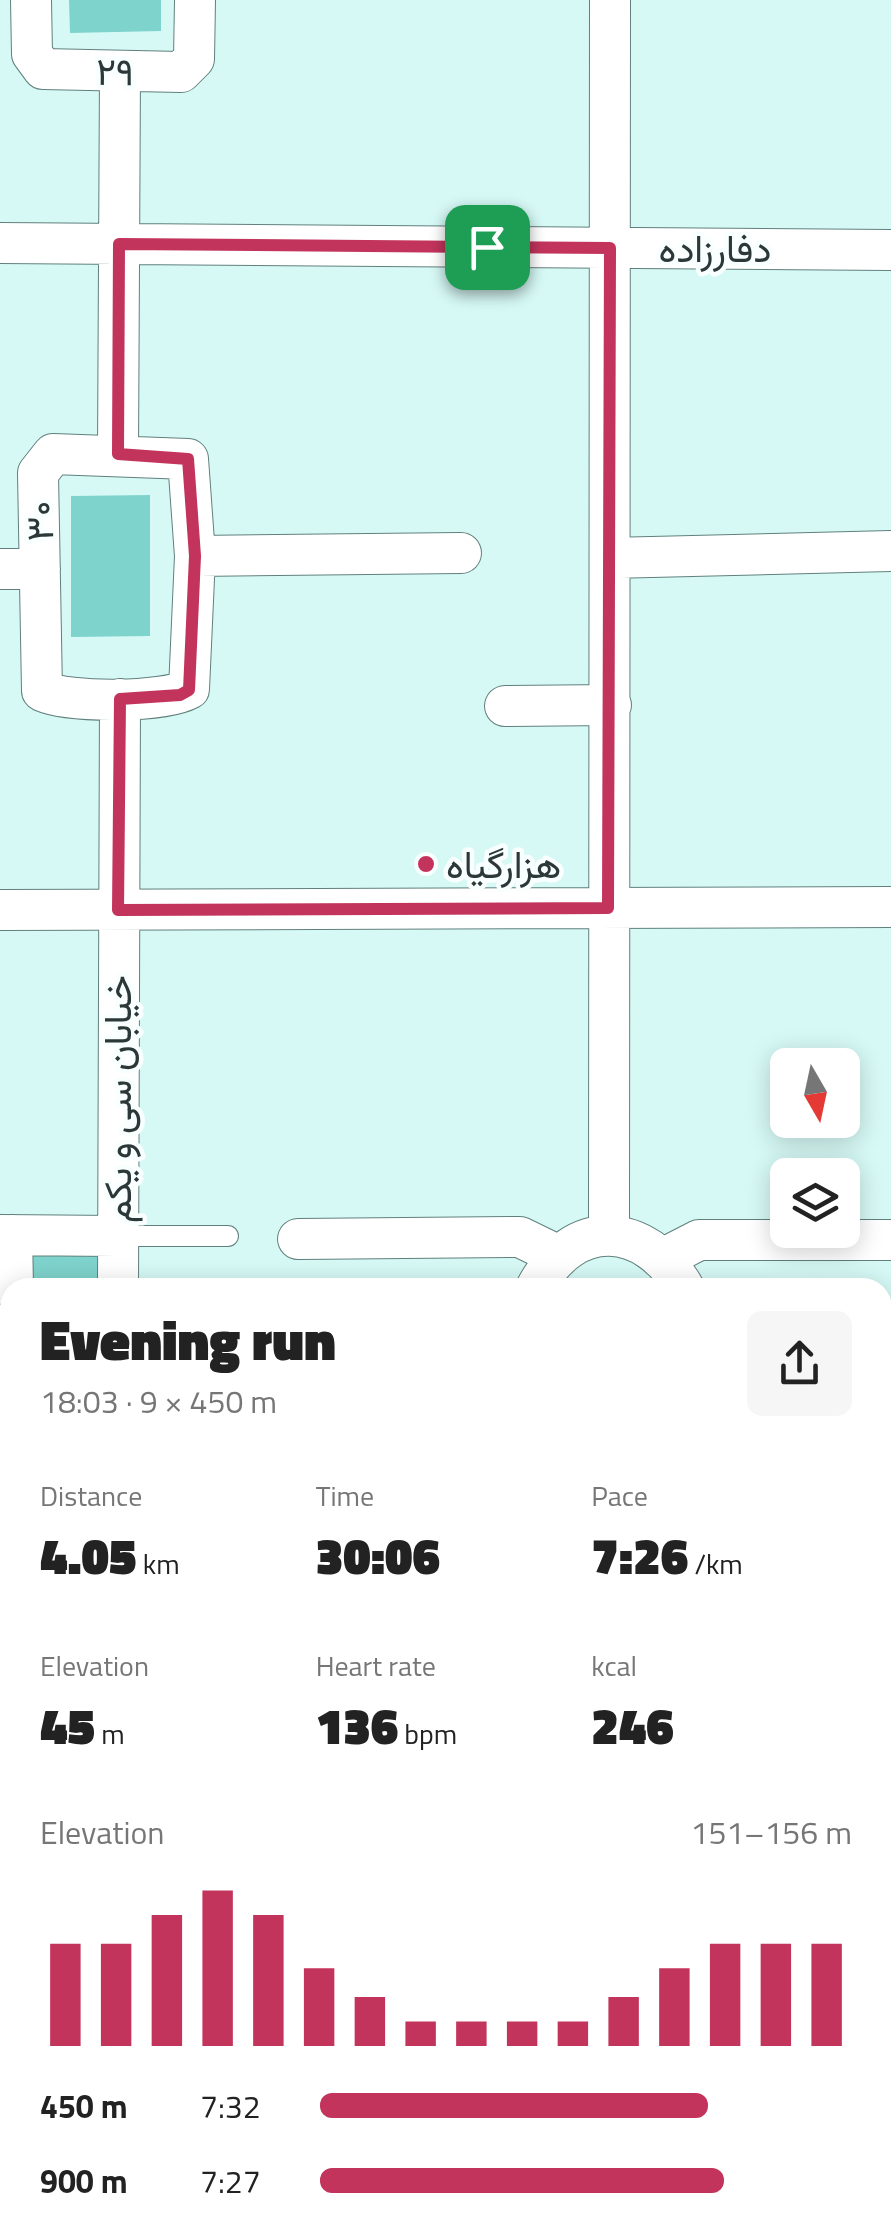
<!DOCTYPE html>
<html lang="en">
<head>
<meta charset="utf-8">
<style>
	body { margin:0; font-family:"Titillium Web",Vazirmatn,sans-serif; background:#f6f6f6; color:#222; height:100vh; display:flex; flex-direction:column; font-size:38px; white-space:nowrap }
	* { box-sizing:border-box; margin:0 }
	p { font-size:32px; color:#767676 }
	.icon { flex:none; width:55px; height:55px; fill:none; stroke:currentColor; stroke-width:2; stroke-linecap:round; stroke-linejoin:round }
	.map { position:relative; flex:1; overflow:hidden }
	.side { position:absolute; left:0px; top:1278px; width:892px; height:962px; display:flex; flex-direction:column; background:#fff; border-radius:30px 30px 0 0; box-shadow:0 5px 25px #0003 }
	.side>* { flex:none }
	.needle { width:65px; rotate:171deg }
	.controls { position:absolute; left:770px; top:1048px; display:grid; gap:20px }
	.controls a { display:grid; place-items:center; width:90px; height:90px; border-radius:15px; background:#fff; box-shadow:0 5px 25px #0003; font-size:50px }
	.pin { position:absolute; display:grid; place-items:center; width:85px; height:85px; color:#fff; margin:-42px; border-radius:20px; box-shadow:0 5px 15px #0006 }
	.round { display:grid; place-items:center; flex:none; width:105px; height:105px; border-radius:15px; background:#f6f6f6 }
	.head { display:flex; align-items:center; justify-content:space-between; height:170px; padding:0 40px }
	h1 { font-size:55px; font-weight:800; line-height:75px }
	.metrics { display:grid; grid-template-columns:repeat(3,1fr); gap:15px; height:170px; padding:10px 40px }
	.metrics div { display:grid; align-content:center }
	.metrics b { font-size:50px; font-weight:800 }
	.metrics small { font-size:28px; font-weight:400 }
	.metrics p { font-size:28px }
	.chart { height:280px; padding:20px 40px }
	.chart p { display:flex; justify-content:space-between }
	.chart svg { width:100%; height:180px; margin-top:10px; stroke:#c3345c; stroke-width:6 }
	ul { padding:0 40px; list-style:none; font-size:32px }
	li { display:grid; grid-template-columns:160px 120px 1fr; align-items:center; height:75px }
	li i { height:25px; border-radius:12px; background:#c3345c }
	.map>svg:first-child { display:block }
	.green { fill:#7ed3cc }
	.lines { fill:none; stroke-linecap:round; stroke-linejoin:round }
	.lane-casing { stroke:#60807d; stroke-width:22 }
	.street-casing { stroke:#60807d; stroke-width:42 }
	.secondary-casing { stroke:#60807d; stroke-width:58 }
	.path { stroke:#819997; stroke-width:6; stroke-dasharray:8 5; stroke-linecap:butt }
	.lane { stroke:#fff; stroke-width:20 }
	.street { stroke:#fff; stroke-width:40 }
	.secondary { stroke:#fff; stroke-width:55 }
	.route-casing { stroke:#fff; stroke-width:20 }
	.route { stroke:#c3345c; stroke-width:12 }
	.poi-dot { fill:#c3345c; stroke:#f8fffe; stroke-width:4 }
	.labels { text-anchor:middle; dominant-baseline:central; stroke-width:9; stroke-linejoin:round; paint-order:stroke }
	.street-label { font-size:38px; fill:#2b3837; stroke:#f8fffe }
	.poi-label { font-size:38px; fill:#2b3837; stroke:#f8fffe; text-anchor:start }
</style>
</head>
<body>
<div class="map">
<svg width="891" height="2239" viewBox="0 0 891 2239">
	<rect width="100%" height="100%" fill="#d6f9f5"/>
	<path class="green" d="M69 0H161V31L70 33Z
		M150 495V636L71 637V496Z
		M26 1247H108L110 1287 25 1288Z"/>
	<g class="lines">
		<g class="lane-casing">
			<path id="lane" d="M117 1236H228"/>
		</g>
		<g class="street-casing">
			<path id="street" d="M31 0 32 54 43 69 181 72 194 59 195 0
				M0 243 891 250
				M53 454 188 459 195 556 189 689C163 703 69 703 42 691L38 473Z
				M118 454 120 72
				M195 556 461 553
				M610 558 891 551
				M0 569H40
				M505 706 611 705
				M0 910 891 907
				M609 1234 610 0
				M0 1235 117 1236
				M12 1235 13 1288
				M298 1239 520 1237 559 1256
				M664 1258 699 1240H891
				M118 1288 120 699
				M536 1288C573 1216 646 1221 684 1288
				M882 1546H891
				M0 1555H10
				M0 1845H10
				M882 1858H891
				M213 2239V2230
				M622 2239V2230"/>
		</g>
		<g class="secondary-casing">
			<path id="secondary" d="M0 2227 10 2228
				M882 2229H891"/>
		</g>
		<path class="path" d="M0 2173H10
			M882 2175H891"/>
		<use href="#lane" class="lane"/>
		<use href="#street" class="street"/>
		<use href="#secondary" class="secondary"/>
	</g>
	<g class="lines">
		<g class="route-casing">
			<path id="route" d="M119 244 610 248 608 908 118 910 120 699 180 695 189 690 195 556 188 459 118 454Z"/>
		</g>
		<use href="#route" class="route"/>
	</g>
	<circle class="poi-dot" cx="426" cy="864" r="10"/>
	<g class="labels">
		<g class="street-label">
			<text transform="translate(115 71) rotate(1)">۲۹</text>
			<text x="715" y="248">دفارزاده</text>
			<text transform="translate(39 521) rotate(-91)">۳۰</text>
			<text transform="translate(117 1099) rotate(-90)">خیابان سی و یکم</text>
		</g>
		<g class="poi-label">
			<text x="446" y="864">هزارگیاه</text>
		</g>
	</g>
</svg>
<div class="controls">
<a><svg class="needle" viewBox="-14 -14 28 28"><path d="M0-13l5 13h-10z" fill="#e53935"/><path d="M0 13l5-13h-10z" fill="#767676"/></svg></a>
<a><svg class="icon" aria-label="layers" viewBox="0 0 24 24"><path d="M12 4l9 5-9 5-9-5zM3 14l9 5 9-5"/></svg></a>
</div>
<div class="pin" style="left:487px;top:247px;background:#1e9e55"><svg class="icon" aria-label="arrive" viewBox="0 0 24 24"><path d="M6 21V4h12l-3 4 3 4H6"/></svg></div>
<section class="side">
<div class="head"><div><h1>Evening run</h1><p>18:03 · 9 × 450 m</p></div><a class="round"><svg class="icon" aria-label="share" viewBox="0 0 24 24"><path d="M12 15V3M7 8l5-5 5 5M5 13v7h14v-7"/></svg></a></div>
<div class="metrics">
<div><p>Distance</p><b>4.05<small> km</small></b></div>
<div><p>Time</p><b>30:06</b></div>
<div><p>Pace</p><b>7:26<small> /km</small></b></div>
</div>
<div class="metrics">
<div><p>Elevation</p><b>45<small> m</small></b></div>
<div><p>Heart rate</p><b>136<small> bpm</small></b></div>
<div><p>kcal</p><b>246</b></div>
</div>
<div class="chart"><p><span>Elevation</span>151–156 m</p>
<svg viewBox="0 0 160 44" preserveAspectRatio="none"><path d="M5 44V19M15 44V19M25 44V12M35 44V6M45 44V12M55 44V25M65 44V32M75 44V38M85 44V38M95 44V38M105 44V38M115 44V32M125 44V25M135 44V19M145 44V19M155 44V19"/></svg>
</div>
<ul>
<li><b>450 m</b>7:32<i style="width:73%"></i></li>
<li><b>900 m</b>7:27<i style="width:76%"></i></li>
</ul>
</section>
</div>
</body>
</html>
